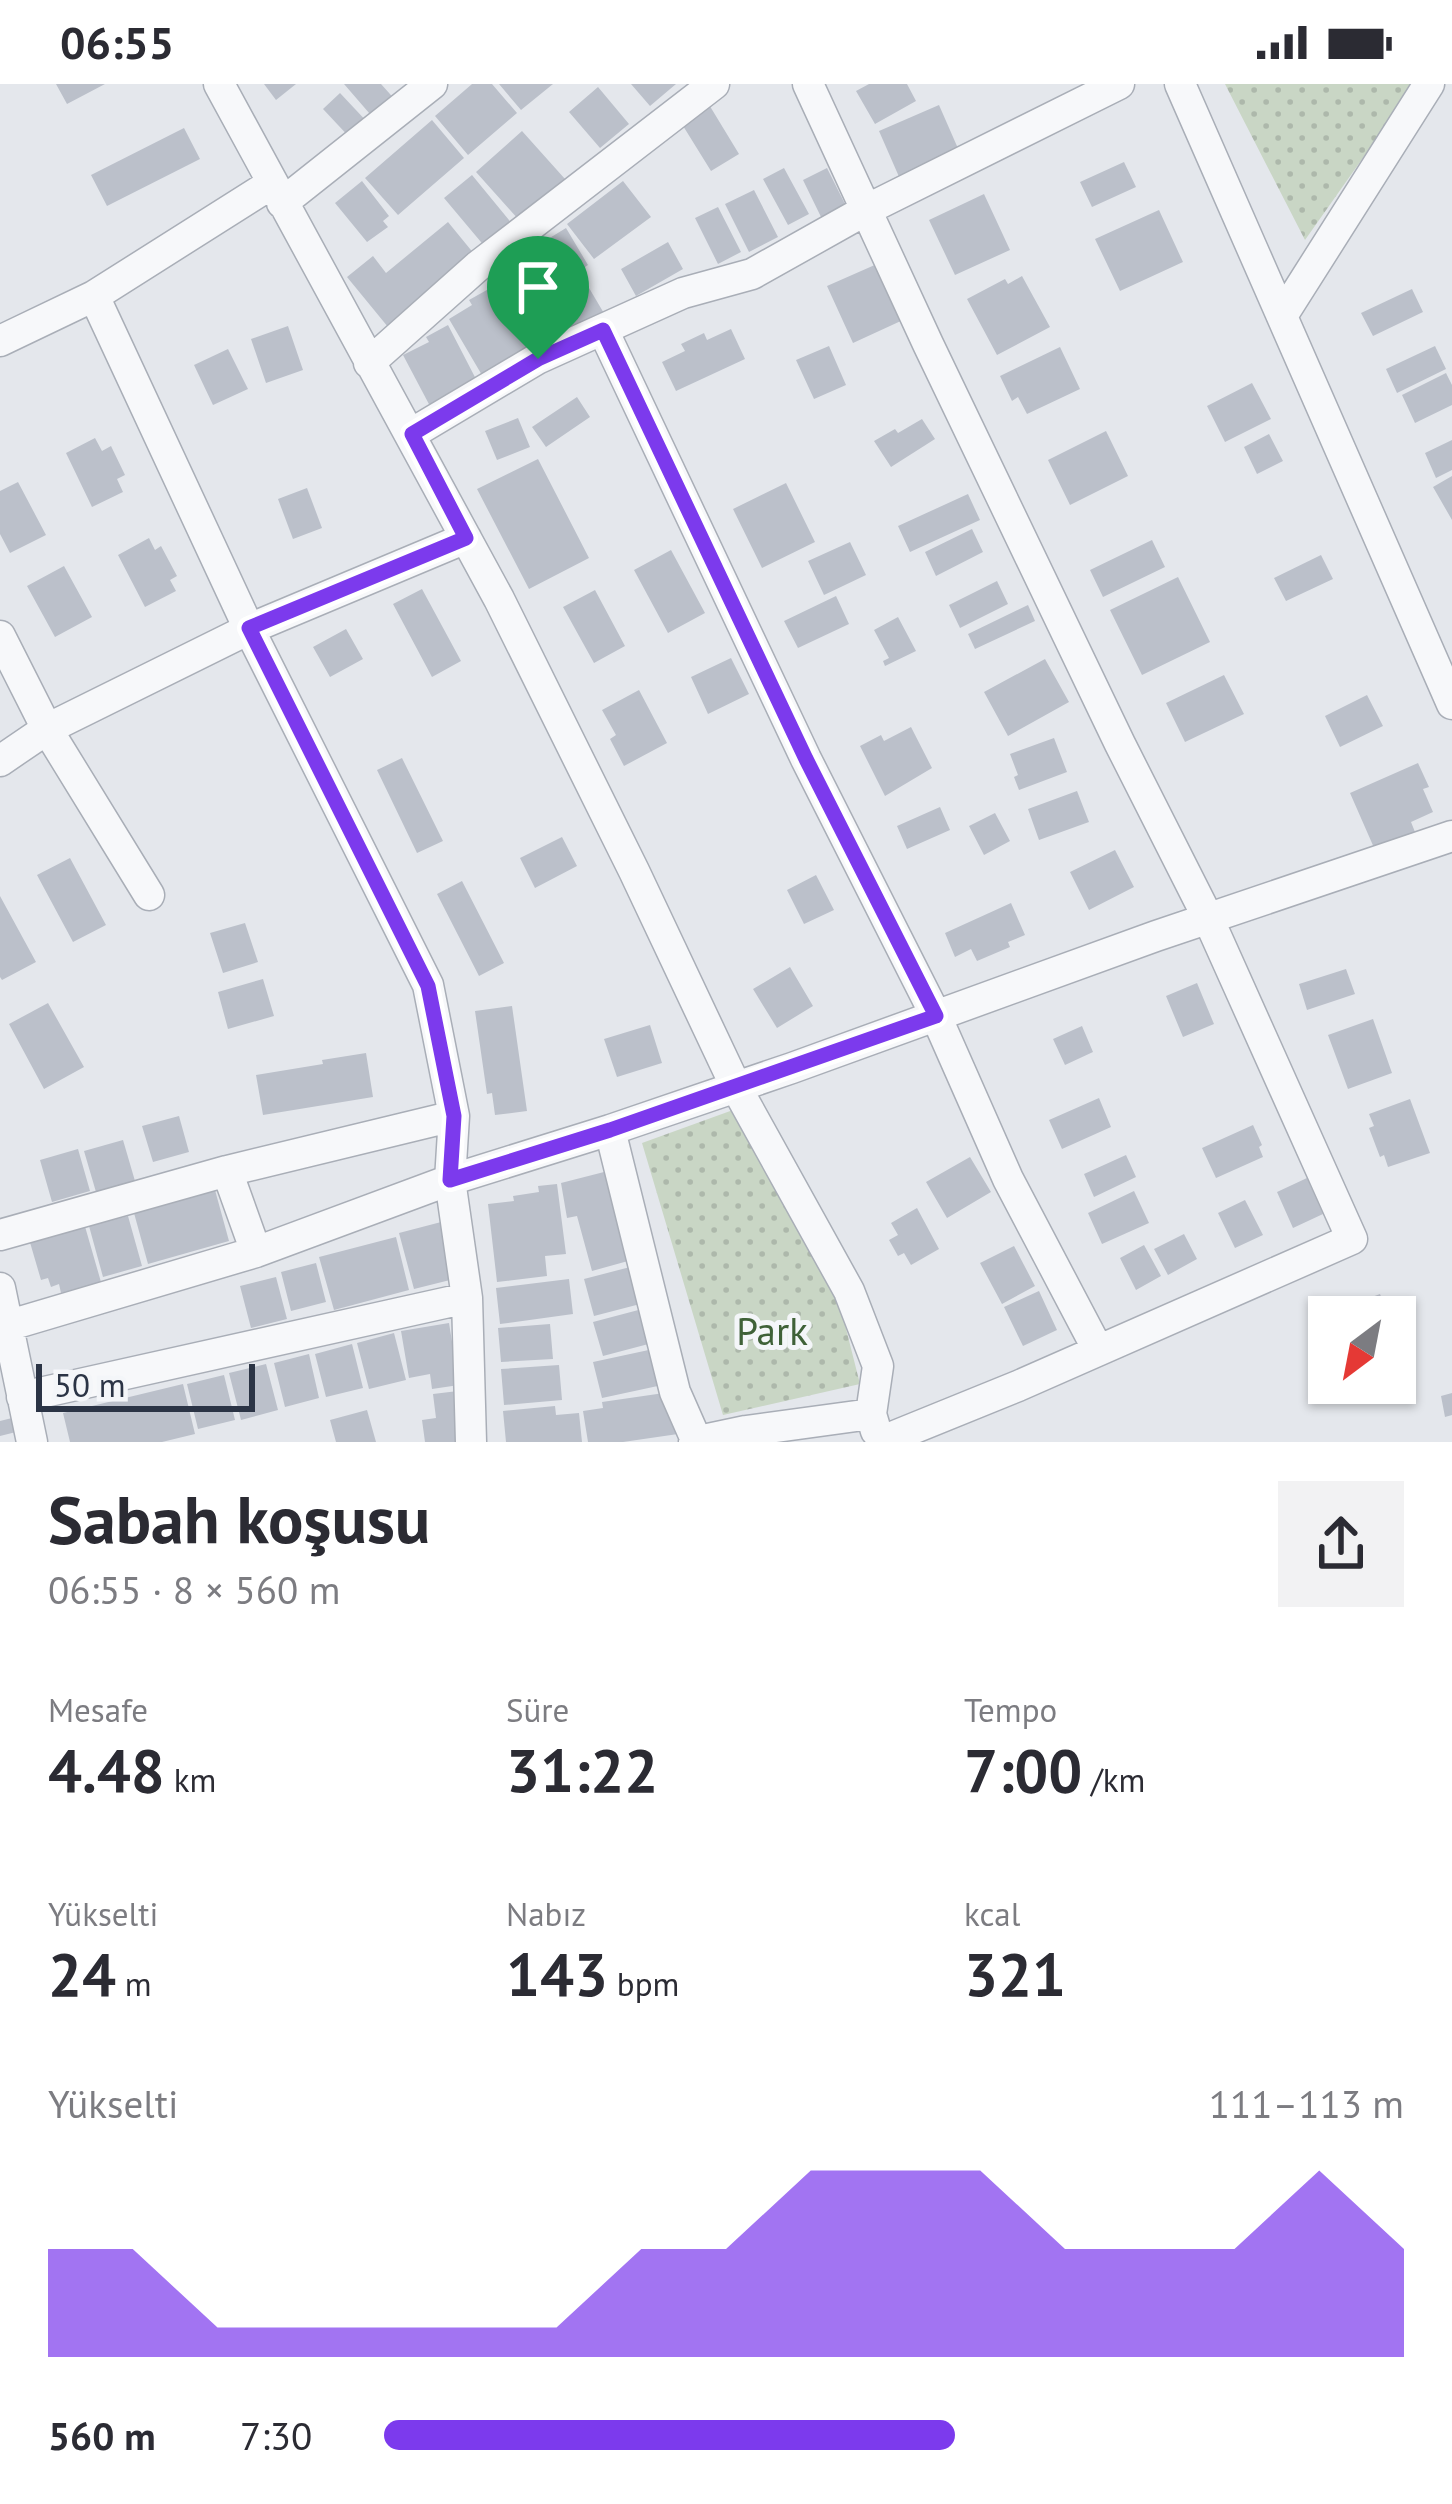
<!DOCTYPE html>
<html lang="tr">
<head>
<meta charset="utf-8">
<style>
	body { margin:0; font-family:"PT Sans",sans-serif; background:#f2f2f3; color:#2b2b33; height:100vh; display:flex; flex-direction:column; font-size:45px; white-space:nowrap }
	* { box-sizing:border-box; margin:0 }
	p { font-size:39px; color:#7c7c81 }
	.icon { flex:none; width:66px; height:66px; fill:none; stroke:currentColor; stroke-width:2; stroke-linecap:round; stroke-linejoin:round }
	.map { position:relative; height:1358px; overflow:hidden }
	.details { display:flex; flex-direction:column; background:#fff; flex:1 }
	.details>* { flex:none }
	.needle { width:78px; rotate:212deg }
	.tools { position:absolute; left:1308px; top:1212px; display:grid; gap:24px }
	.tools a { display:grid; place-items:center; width:108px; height:108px; border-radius:0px; background:#fff; box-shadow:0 3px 9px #0004; font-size:60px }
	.scale { position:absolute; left:36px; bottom:30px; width:219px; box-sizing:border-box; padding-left:12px; border:6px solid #2b3445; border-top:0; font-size:33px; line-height:42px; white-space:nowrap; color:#2b3445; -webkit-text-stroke:9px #f4f6f9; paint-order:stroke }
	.pin { position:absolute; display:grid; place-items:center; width:102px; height:102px; color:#fff; margin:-123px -51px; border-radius:50% 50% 50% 0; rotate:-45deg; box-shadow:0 0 12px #0007 }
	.pin .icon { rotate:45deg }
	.round { display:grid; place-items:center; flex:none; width:126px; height:126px; border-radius:0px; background:#f2f2f3 }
	.headline { display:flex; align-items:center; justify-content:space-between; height:204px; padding:0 48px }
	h1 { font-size:66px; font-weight:600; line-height:90px }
	.figures { display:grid; grid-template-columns:repeat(3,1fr); gap:18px; height:204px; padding:12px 48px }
	.figures div { display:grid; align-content:center }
	.figures b { font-size:60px; font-weight:600 }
	.figures small { font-size:33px; font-weight:400 }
	.figures p { font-size:33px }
	.chart { height:336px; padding:24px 48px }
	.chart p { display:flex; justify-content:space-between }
	.chart svg { width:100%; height:216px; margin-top:12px; fill:#7c3aed; opacity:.7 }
	ul { padding:0 48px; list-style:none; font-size:39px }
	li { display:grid; grid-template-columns:192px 144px 1fr; align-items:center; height:90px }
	li i { height:30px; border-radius:15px; background:#7c3aed }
	.status { display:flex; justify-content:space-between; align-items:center; height:84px; padding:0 60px; background:#fff; direction:ltr }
	.status svg { height:33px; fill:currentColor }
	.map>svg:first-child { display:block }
	.park { fill:url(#park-dots) }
	.building { fill:#bbc0ca }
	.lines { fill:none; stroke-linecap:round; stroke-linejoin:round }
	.minor-casing { stroke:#a9aeb7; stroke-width:33 }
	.minor { stroke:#f7f8fa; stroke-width:30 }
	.route-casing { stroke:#fff; stroke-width:24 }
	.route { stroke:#7c3aed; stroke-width:15 }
	.labels { text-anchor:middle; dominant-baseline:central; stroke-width:10; stroke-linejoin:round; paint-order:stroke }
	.park-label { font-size:39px; fill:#3f6138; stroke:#f4f6f9 }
</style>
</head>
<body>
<div class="status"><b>06:55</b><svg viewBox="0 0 49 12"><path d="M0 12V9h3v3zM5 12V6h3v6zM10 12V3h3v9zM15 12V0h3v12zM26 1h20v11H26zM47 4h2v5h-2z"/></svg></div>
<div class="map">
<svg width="1452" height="1358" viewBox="0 0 1452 1358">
	<defs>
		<pattern id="park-dots" width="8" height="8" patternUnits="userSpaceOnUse" patternTransform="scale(3)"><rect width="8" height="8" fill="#c9d6c5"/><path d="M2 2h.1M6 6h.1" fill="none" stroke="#adb8ab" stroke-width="1.8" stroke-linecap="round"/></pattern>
	</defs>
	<rect width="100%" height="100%" fill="#e4e7ec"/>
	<path class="park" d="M1225 0H1415L1305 156Z
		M733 1026 839 1217 860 1300 723 1331 642 1059Z"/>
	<path class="building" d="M56 0H105L67 20Z
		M264 0H296L276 16Z
		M344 0H381L398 19 376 37Z
		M472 0H492L517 29 468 71 435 32Z
		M499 0H553L521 26Z
		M631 0H676L650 22Z
		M869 0H907L916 17 875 40 856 7Z
		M598 3 629 40 600 64 569 28Z
		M340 9 370 41 353 57 323 25Z
		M708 19 739 70 711 87 680 37Z
		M939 21 960 69 900 95 879 47Z
		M432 36 464 74 398 131 365 94Z
		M184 44 200 75 107 122 91 91Z
		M522 47 565 95 519 136 476 88Z
		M1124 78 1136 103 1092 123 1080 98Z
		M784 84 809 130 788 141 763 95Z
		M827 84 846 122 822 135 803 96Z
		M472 91 513 141 486 164 444 114Z
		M362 97 389 132 383 137 388 143 367 158 335 119Z
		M623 97 651 133 594 175 567 140Z
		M754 106 778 153 749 168 725 120Z
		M984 110 1010 166 955 191 929 136Z
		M718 123 741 168 718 180 695 134Z
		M1159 126 1183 178 1120 207 1095 155Z
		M448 138 475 171 388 243 347 193 373 172 386 189Z
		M566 144 588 181 579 187 605 231 566 255 517 174Z
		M668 158 683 185 636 212 621 185Z
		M877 180 903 236 853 259 827 202Z
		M516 182 559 257 486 298 449 235 472 221 469 216 494 202 491 197Z
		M1022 192 1050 243 997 271 967 215 1005 195 1008 200Z
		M1412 205 1423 228 1373 252 1361 229Z
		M448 241 478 299 431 324 403 271 429 258 426 253Z
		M288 242 303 286 266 299 251 255Z
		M731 245 745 275 676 307 662 278 685 267 681 260 704 249 707 256Z
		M829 262 846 301 814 315 796 276Z
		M1435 262 1446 285 1397 309 1386 285Z
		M1060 263 1080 305 1027 330 1018 313 1012 317 1000 292Z
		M228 265 248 305 213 321 194 281Z
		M1446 289 1452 301V321L1415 339 1402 311Z
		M1252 299 1271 335 1225 358 1207 322Z
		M577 313 590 333 546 363 532 343Z
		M518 334 530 363 497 376 485 347Z
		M922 335 935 355 891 383 874 357 895 345 898 349Z
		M1106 347 1128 392 1070 421 1048 376Z
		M1269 350 1283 377 1257 390 1244 363Z
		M95 354 102 367 111 362 125 391 117 395 123 408 92 423 66 369Z
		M1452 356V386L1436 394 1425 369Z
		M538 375 589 474 529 505 477 405Z
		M1452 392V436L1433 403Z
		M18 398 46 451 10 469 0 450V407Z
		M786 399 815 458 762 484 733 425Z
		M307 404 322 444 293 455 278 415Z
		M968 410 980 436 910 468 898 442Z
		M972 445 983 468 936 492 925 468Z
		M149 454 155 466 161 462 177 492 170 496 176 507 145 523 118 471Z
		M1152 456 1165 483 1103 513 1090 486Z
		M850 458 866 491 824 511 808 477Z
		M671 466 705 529 668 549 634 486Z
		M1321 471 1333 495 1286 517 1274 494Z
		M64 482 92 533 55 553 27 502Z
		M1178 493 1210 558 1142 591 1110 526Z
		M997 497 1008 520 960 544 949 521Z
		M422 505 461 577 432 593 393 520Z
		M595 506 625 562 594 579 563 523Z
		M836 512 849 540 798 564 784 537Z
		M1028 521 1035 537 975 565 968 550Z
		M898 533 916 567 885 582 883 577 889 574 874 546Z
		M346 545 363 575 330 593 313 563Z
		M731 574 749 610 708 630 691 593Z
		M1045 575 1069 618 1008 652 984 608Z
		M1224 591 1244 630 1185 658 1166 619Z
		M639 606 667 659 624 682 610 655 616 651 602 626Z
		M1367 611 1383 642 1340 663 1325 632Z
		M911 643 932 684 885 712 860 662 881 651 884 657Z
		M1054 654 1067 688 1019 706 1014 693 1018 691 1010 670Z
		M402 674 443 757 417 769 377 686Z
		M1418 679 1429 703 1423 705 1433 728 1411 738 1415 748 1375 766 1350 709Z
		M1077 707 1089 738 1039 756 1028 725Z
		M940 723 950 746 907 765 897 742Z
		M995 729 1010 757 984 771 969 742Z
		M562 753 577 782 535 804 520 774Z
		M1115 766 1134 803 1089 826 1070 788Z
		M70 774 106 841 73 858 37 791Z
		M816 791 834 826 804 840 787 806Z
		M462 797 504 879 479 892 437 810Z
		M0 812 36 878 2 896 0 893Z
		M1011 819 1025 851 1008 858 1010 863 977 877 971 865 955 873 945 849Z
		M245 839 258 878 223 889 210 849Z
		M790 883 813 922 777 944 753 905Z
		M1346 885 1355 910 1307 926 1299 900Z
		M263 895 274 932 228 945 218 908Z
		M1197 899 1214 940 1183 953 1166 912Z
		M48 919 84 983 44 1005 9 940Z
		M512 922 527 1027 495 1031 492 1009 487 1010 475 927Z
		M1373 935 1392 989 1348 1005 1328 951Z
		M650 941 662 979 617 993 604 955Z
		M1082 942 1093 968 1065 981 1053 955Z
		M366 969 373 1013 263 1031 256 991 323 980 322 976Z
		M1099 1014 1111 1043 1062 1065 1049 1036Z
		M1410 1015 1430 1069 1388 1083 1384 1071 1380 1073 1369 1044 1374 1042 1369 1030Z
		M179 1032 189 1068 153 1078 142 1042Z
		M1253 1041 1262 1061 1259 1063 1263 1073 1216 1094 1202 1064Z
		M123 1056 135 1097 96 1108 84 1067Z
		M78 1065 90 1107 52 1118 40 1076Z
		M1126 1071 1136 1093 1094 1113 1084 1090Z
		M970 1073 991 1108 947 1134 926 1098Z
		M604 1088 628 1177 592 1187 577 1132 567 1134 561 1099Z
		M1307 1094 1323 1130 1293 1144 1277 1108Z
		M557 1100 566 1170 545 1172 547 1192 497 1198 488 1120 514 1117 513 1112 539 1108 538 1102Z
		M215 1106 229 1157 148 1180 134 1129Z
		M1134 1107 1149 1139 1102 1160 1088 1129Z
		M1245 1116 1263 1151 1235 1164 1218 1129Z
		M917 1124 939 1165 911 1181 904 1169 898 1172 889 1156 898 1151 891 1139Z
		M128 1132 142 1182 103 1193 89 1142Z
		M445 1137 454 1195 414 1205 399 1149Z
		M84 1139 101 1198 61 1209 59 1200 51 1203 48 1194 41 1196 29 1155Z
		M1184 1150 1197 1175 1168 1191 1154 1165Z
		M396 1153 409 1206 334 1226 319 1173Z
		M1144 1161 1161 1192 1136 1206 1120 1174Z
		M1014 1162 1035 1202 1002 1220 980 1179Z
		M316 1179 326 1218 291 1227 281 1188Z
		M634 1182 644 1219 594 1232 584 1195Z
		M276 1193 287 1235 251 1244 240 1202Z
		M569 1195 573 1230 500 1240 496 1204Z
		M1039 1207 1057 1246 1023 1262 1004 1223Z
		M1380 1210 1389 1233H1345L1342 1224Z
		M646 1224 656 1258 603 1272 593 1238Z
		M449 1239 459 1301 432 1305 430 1290 409 1294 401 1247Z
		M550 1240 553 1275 501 1278 498 1244Z
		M394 1249 406 1296 369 1305 357 1259Z
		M352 1260 363 1304 326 1313 315 1270Z
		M658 1264 667 1300 602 1314 593 1278Z
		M309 1270 319 1314 285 1323 274 1279Z
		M266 1280 278 1326 241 1336 229 1289Z
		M559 1281 562 1316 504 1321 501 1285Z
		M224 1291 235 1336 198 1345 187 1300Z
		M183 1300 195 1350 162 1358H70L63 1329Z
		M458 1307 465 1358H425L422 1336 436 1334 433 1310Z
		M671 1308 678 1350 623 1358H588L583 1327 603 1324 602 1318Z
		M1452 1309V1331L1445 1333 1441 1312Z
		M555 1322 556 1331 579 1329 582 1358H506L503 1327Z
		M367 1326 376 1358H336L330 1336Z
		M20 1332 24 1346 0 1352V1337Z"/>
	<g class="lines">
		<g class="minor-casing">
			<path id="minor" d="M219 0 499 515 634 787 736 1003 849 1207 878 1282 871 1330
				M808 0 928 260 1120 660 1208 834 1352 1155 1018 1302 880 1358
				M1180 0 1452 620
				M282 119 432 0
				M1282 232 1429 0
				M603 246 806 675 936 932 1008 1095 1098 1266
				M0 257 94 212 271 100
				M369 279 478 182 714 0
				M411 350 537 275 683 209 752 190 866 126 1119 0
				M0 552 47 645 249 545 466 454
				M0 677 47 645 149 811
				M610 1046 675 1308 697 1358
				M227 1087 256 1168
				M0 1151 227 1087 454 1032
				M0 1204 32 1358
				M0 1244 256 1168 450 1096 454 1032 428 901 249 545 94 212
				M22 1313 467 1214
				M471 1358 467 1214 450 1096 610 1046 792 984 1156 852 1452 752
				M694 1358 746 1347 871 1330 876 1347"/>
		</g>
		<use href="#minor" class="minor"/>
	</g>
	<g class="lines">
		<g class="route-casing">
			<path id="route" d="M603 246 806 675 936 932 610 1046 450 1096 454 1032 428 902 249 544 466 454 412 350 538 275Z"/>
		</g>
		<use href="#route" class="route"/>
	</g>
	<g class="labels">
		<g class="park-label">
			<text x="772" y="1246">Park</text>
		</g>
	</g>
</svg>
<div class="tools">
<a><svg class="needle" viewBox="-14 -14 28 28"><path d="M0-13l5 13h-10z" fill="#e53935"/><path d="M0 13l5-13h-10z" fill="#7c7c81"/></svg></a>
</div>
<div class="scale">50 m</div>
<div class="pin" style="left:538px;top:275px;background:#1e9e55"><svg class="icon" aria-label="arrive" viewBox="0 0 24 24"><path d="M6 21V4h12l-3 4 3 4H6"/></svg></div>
</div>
<section class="details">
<div class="headline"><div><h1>Sabah koşusu</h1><p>06:55 · 8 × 560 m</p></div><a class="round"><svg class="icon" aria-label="share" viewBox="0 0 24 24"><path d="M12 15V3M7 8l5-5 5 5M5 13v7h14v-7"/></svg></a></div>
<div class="figures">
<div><p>Mesafe</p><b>4.48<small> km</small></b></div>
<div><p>Süre</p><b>31:22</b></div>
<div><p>Tempo</p><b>7:00<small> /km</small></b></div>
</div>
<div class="figures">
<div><p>Yükselti</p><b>24<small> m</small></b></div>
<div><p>Nabız</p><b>143<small> bpm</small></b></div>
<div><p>kcal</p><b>321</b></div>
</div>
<div class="chart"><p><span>Yükselti</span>111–113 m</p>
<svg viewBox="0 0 160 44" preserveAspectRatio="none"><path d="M0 44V22L10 22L20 38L30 38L40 38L50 38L60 38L70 22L80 22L90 6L100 6L110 6L120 22L130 22L140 22L150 6L160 22V44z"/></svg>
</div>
<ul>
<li><b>560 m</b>7:30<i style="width:56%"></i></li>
</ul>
</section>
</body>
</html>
